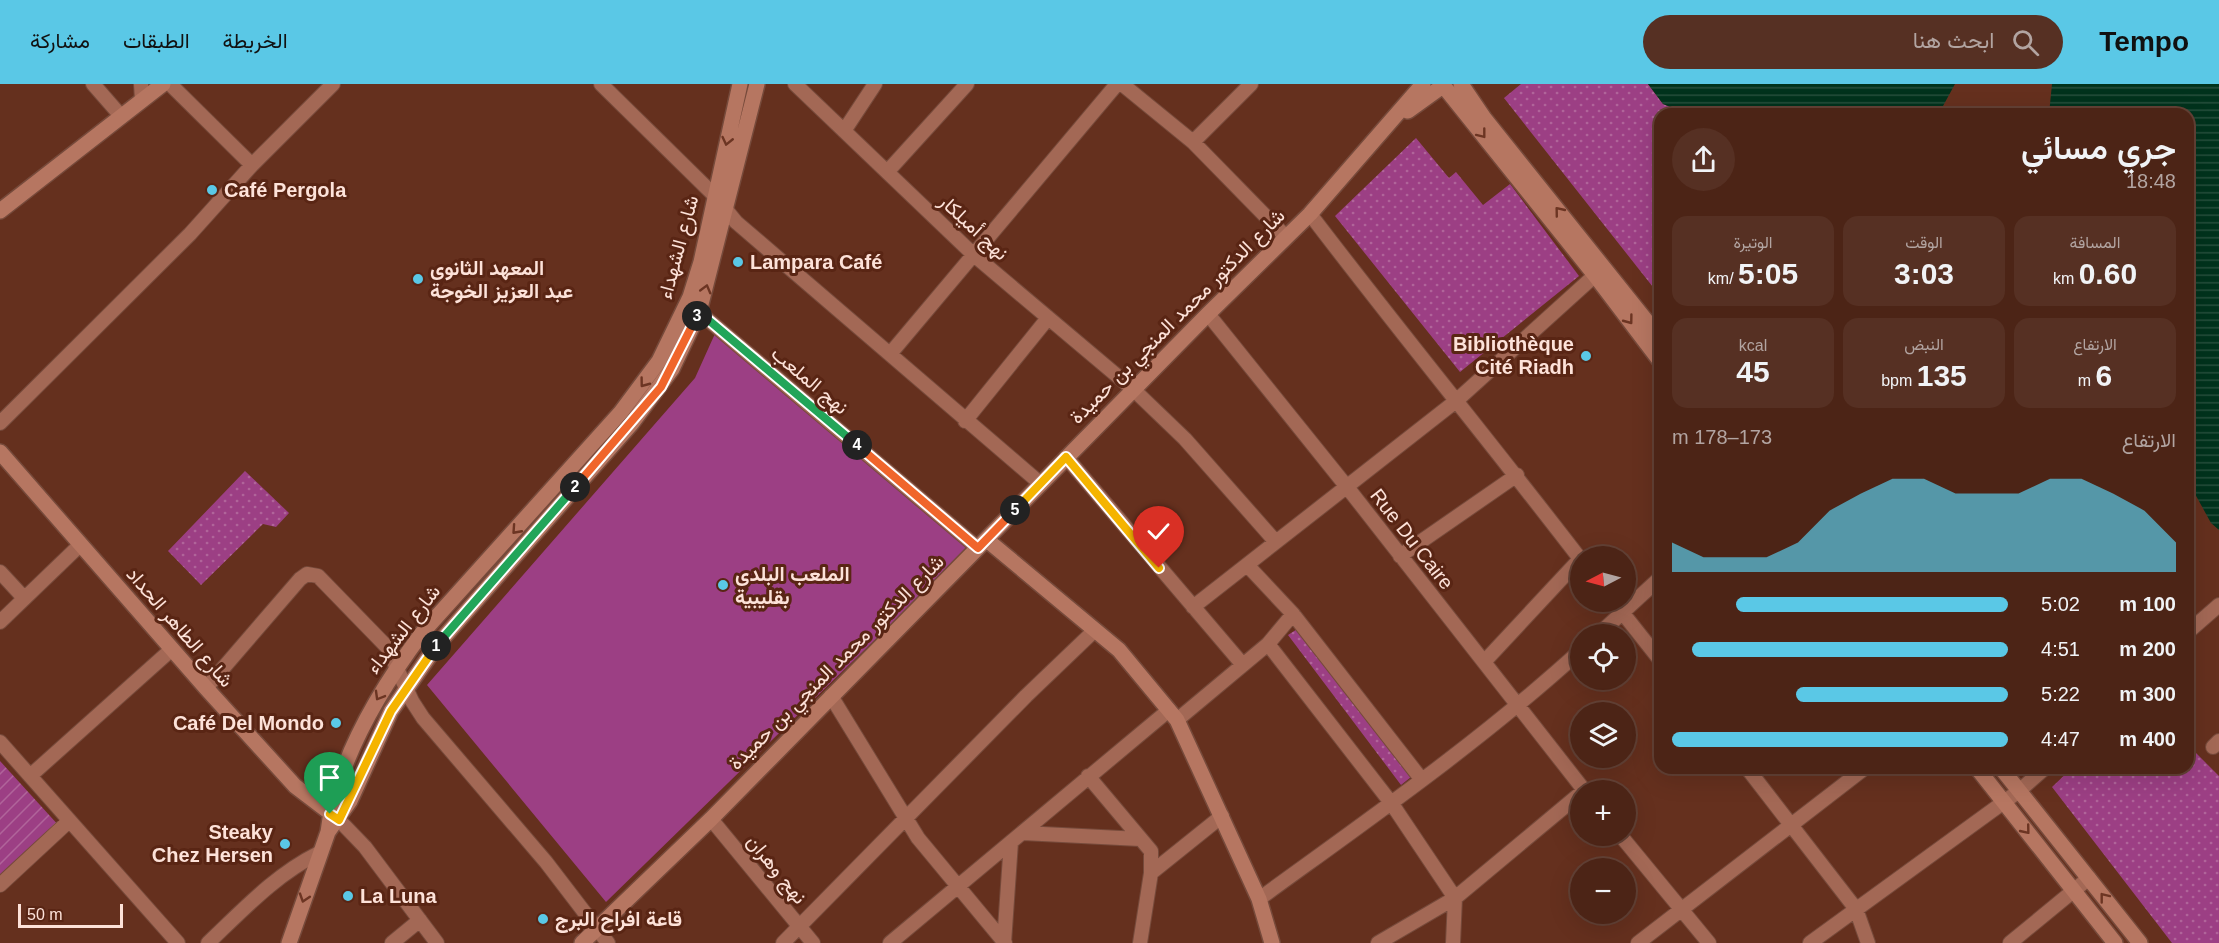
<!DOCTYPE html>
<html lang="ar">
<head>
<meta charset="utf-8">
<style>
	body { margin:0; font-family:Arial,Vazirmatn,sans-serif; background:#563023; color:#f1f3f6; direction:rtl; height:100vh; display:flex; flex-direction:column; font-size:22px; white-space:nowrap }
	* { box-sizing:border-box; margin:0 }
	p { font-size:20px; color:#b2a4a1 }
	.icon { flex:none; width:33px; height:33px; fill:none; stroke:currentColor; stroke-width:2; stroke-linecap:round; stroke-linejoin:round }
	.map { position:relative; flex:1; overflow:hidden; direction:ltr }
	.side { position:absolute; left:1654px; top:24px; width:540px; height:666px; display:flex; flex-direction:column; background:#4c2416; border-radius:18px; box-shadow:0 6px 24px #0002,0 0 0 2px #634135; direction:rtl }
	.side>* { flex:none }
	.needle { width:39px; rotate:264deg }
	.fabs { position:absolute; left:1570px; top:462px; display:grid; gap:12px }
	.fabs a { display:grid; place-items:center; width:66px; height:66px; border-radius:50%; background:#4c2416; box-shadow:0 6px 24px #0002,0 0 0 2px #634135; font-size:30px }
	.scale { position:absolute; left:18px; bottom:15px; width:105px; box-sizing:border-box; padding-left:6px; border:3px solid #fde2d9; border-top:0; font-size:16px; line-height:21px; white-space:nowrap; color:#fde2d9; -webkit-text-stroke:4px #592514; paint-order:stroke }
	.pin { position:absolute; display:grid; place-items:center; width:51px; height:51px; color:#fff; margin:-62px -26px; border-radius:50% 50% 50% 0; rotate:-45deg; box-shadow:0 0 6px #0007 }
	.pin .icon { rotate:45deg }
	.km { position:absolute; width:30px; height:30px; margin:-15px; border-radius:50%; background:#222; color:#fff; font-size:16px; line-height:30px; text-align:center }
	.round { display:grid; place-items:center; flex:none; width:63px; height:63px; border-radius:32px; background:#563023 }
	.head { display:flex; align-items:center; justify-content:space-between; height:102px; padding:0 18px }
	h1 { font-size:33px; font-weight:600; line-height:45px }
	.figures { display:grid; grid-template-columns:repeat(3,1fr); gap:9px; height:102px; padding:6px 18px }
	.figures div { display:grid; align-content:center; border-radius:15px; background:#563023; text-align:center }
	.figures b { font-size:30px; font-weight:600 }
	.figures small { font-size:16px; font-weight:400 }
	.figures p { font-size:16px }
	.chart { height:168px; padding:12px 18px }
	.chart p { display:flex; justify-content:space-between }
	.chart svg { width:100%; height:108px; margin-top:6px; fill:#5ac8e6; opacity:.7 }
	ul { padding:0 18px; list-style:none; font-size:20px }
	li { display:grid; grid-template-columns:96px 72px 1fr; align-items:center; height:45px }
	li i { height:15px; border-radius:8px; background:#5ac8e6 }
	header { display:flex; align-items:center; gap:36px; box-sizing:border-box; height:84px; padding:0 30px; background:#5ac8e6; color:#111 }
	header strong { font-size:28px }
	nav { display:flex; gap:33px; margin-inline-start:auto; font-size:21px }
	.search { width:420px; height:54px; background:#563023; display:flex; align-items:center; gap:15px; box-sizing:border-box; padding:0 21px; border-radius:33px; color:#b2a4a1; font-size:22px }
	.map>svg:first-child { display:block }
	.grass { fill:url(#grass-dots) }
	.garden { fill:url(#garden-furrows) }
	.pitch { fill:#9c3f84 }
	.water { fill:url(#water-rules) }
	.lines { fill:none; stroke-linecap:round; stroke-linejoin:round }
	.street-casing { stroke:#764a3b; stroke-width:16 }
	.secondary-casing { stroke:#764a3b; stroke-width:18 }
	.street { stroke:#a36855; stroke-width:14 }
	.secondary { stroke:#b67661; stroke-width:15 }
	.oneway { stroke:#6c3523 }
	.split-1-casing { stroke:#fff; stroke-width:12 }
	.split-2-casing { stroke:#fff; stroke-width:12 }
	.split-3-casing { stroke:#fff; stroke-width:12 }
	.split-4-casing { stroke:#fff; stroke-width:12 }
	.split-5-casing { stroke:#fff; stroke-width:12 }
	.split-6-casing { stroke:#fff; stroke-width:12 }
	.split-1 { stroke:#f5b400; stroke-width:8 }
	.split-2 { stroke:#22a559; stroke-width:8 }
	.split-3 { stroke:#f0652b; stroke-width:8 }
	.split-4 { stroke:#22a559; stroke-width:8 }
	.split-5 { stroke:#f0652b; stroke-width:8 }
	.split-6 { stroke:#f5b400; stroke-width:8 }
	.poi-dot { fill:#5ac8e6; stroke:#592514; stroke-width:2 }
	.labels { text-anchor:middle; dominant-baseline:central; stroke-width:6; stroke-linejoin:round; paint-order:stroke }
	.poi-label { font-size:20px; font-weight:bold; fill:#fde2d9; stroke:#592514; text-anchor:start }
	.street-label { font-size:20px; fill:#fde2d9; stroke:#592514 }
</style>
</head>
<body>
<header>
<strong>Tempo</strong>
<div class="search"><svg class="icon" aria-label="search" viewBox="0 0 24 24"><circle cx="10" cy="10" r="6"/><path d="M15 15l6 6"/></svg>ابحث هنا</div>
<nav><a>الخريطة</a><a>الطبقات</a><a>مشاركة</a></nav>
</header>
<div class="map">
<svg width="2219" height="859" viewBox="0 0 2219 859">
	<defs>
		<pattern id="grass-dots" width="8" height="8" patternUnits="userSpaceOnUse" patternTransform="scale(1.5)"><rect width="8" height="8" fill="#9c3f84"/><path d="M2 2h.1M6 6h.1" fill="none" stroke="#b0649a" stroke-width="1.8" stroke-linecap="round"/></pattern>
		<pattern id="garden-furrows" width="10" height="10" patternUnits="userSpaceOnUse" patternTransform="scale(1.5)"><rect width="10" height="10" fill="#9c3f84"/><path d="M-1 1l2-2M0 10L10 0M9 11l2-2" fill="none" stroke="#b0649a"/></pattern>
		<pattern id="water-rules" width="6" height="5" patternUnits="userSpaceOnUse" patternTransform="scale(1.5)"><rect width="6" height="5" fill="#00321c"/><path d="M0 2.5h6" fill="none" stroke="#264f3c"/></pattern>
	</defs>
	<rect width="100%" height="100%" fill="#65301e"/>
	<path class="grass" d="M1521 0H1648L1663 20 1688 30H1660V212L1504 14Z
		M1416 54 1449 94 1456 88 1483 121 1510 100 1579 192 1460 288 1335 132Z
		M245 387 289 429 276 443 263 440 201 501 168 467Z
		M1305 540 1421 685 1401 701 1288 551Z
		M2189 662 2219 692V859H2172L2052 703 2072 684H2188Z"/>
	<path class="garden" d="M0 677 60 743 0 793Z"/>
	<path class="pitch" d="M718 243 971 462 606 818 427 601 695 294Z"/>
	<path class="water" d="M1648 0H1955L1943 22 1934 30H1688L1663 20Z
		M2052 0H2219V446L2211 439 2189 399 2188 30H2049Z"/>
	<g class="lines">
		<g class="street-casing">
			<path id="street" d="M93 0 121 32
				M141 0 142 16
				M170 0 252 81
				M601 0 714 111 736 138 1041 400
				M795 0 975 172 1134 306 1185 355 1276 458
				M1122 0 1193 58 1285 152
				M844 47 875 0
				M1193 58 1251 0
				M888 87 967 0
				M1310 130C1399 247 1492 360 1581 476
				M699 228 978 464
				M1208 230 1347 403 1584 706
				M890 270 1117 0
				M965 337 1048 234
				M0 339 190 150 252 81 333 0
				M1066 373 1243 581
				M1400 472 1517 391
				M1248 482 1293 530 1422 696
				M0 488 24 514
				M1614 518 1660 576
				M1193 523 1456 317 1603 184
				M0 538 80 461
				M2188 548 2219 521
				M1599 550 1660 494
				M1268 560 1392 720 1455 814 1453 859
				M1484 578 1580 475
				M206 604 300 495 307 490 318 492 387 563 412 617 423 634 546 778 608 859
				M831 612 918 754 1005 859
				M1177 636 1268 560 1293 530
				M0 658 178 859
				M2213 663 2219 657
				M1747 684 1856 825 1868 859
				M30 692 172 565
				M1088 692 1151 767V789L1140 859
				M711 735 813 859
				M339 736 365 763 437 859
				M1023 749 1140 755
				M1621 752 1709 859
				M1151 789 1222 732
				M0 801 69 737
				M1259 815C1369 735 1480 658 1581 566
				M208 859C244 825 275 791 319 769
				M392 859 420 836
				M783 859 1026 612 1095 546
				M890 859 1169 626
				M1004 859 1011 758
				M1378 859 1455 814 1581 709
				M1638 859 1865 684
				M1810 859 2019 707 2045 684
				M2010 859 2089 794"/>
		</g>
		<g class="secondary-casing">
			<path id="secondary" d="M1461 0 1484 34 1660 254
				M1446 5 1594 190 1660 277
				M1408 27 1440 4
				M0 127 163 0
				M0 368 206 604 295 702 337 734
				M987 456 1119 566 1177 636 1259 815 1272 859
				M1977 684 2115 859
				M2001 684 2140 859
				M328 748 350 717 391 627 437 561 632 339 672 285 699 228 757 0
				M289 859 328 748C336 678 381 604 422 549L621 328 659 277 690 213 701 178 740 0
				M582 859 711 735 1208 230 1310 130 1423 0"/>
		</g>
		<use href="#street" class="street"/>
		<use href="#secondary" class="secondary"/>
	</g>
	<defs><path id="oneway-chevron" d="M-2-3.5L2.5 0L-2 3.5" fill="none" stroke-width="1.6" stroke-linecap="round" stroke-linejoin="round" transform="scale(1.5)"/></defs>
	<g class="oneway">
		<use href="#oneway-chevron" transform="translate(1482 50) rotate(52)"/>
		<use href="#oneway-chevron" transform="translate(727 57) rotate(103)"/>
		<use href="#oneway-chevron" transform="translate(1559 127) rotate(-129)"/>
		<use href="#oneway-chevron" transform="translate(706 205) rotate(-75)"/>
		<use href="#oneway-chevron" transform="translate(1629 236) rotate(53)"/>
		<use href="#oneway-chevron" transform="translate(644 299) rotate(127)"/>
		<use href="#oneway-chevron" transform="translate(516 446) rotate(132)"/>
		<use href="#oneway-chevron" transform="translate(379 612) rotate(120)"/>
		<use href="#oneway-chevron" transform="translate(2026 746) rotate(51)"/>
		<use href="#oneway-chevron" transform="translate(2104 813) rotate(-128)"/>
		<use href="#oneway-chevron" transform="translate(304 814) rotate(108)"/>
	</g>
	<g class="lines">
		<g class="split-1-casing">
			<path id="split-1" d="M330 730 339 736 391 627 436 562"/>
		</g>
		<g class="split-2-casing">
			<path id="split-2" d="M436 562 575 403"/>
		</g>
		<g class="split-3-casing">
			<path id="split-3" d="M575 403 661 303 697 232"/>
		</g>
		<g class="split-4-casing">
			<path id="split-4" d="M697 232 699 228 857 361"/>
		</g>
		<g class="split-5-casing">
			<path id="split-5" d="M857 361 978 464 1015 426"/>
		</g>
		<g class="split-6-casing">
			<path id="split-6" d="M1015 426 1066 373 1159 484"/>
		</g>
		<use href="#split-1" class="split-1"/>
		<use href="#split-2" class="split-2"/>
		<use href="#split-3" class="split-3"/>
		<use href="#split-4" class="split-4"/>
		<use href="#split-5" class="split-5"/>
		<use href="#split-6" class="split-6"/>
	</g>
	<g class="poi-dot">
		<circle cx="212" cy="106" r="6"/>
		<circle cx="738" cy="178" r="6"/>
		<circle cx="418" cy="195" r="6"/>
		<circle cx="1586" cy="272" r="6"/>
		<circle cx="723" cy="501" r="6"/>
		<circle cx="336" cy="639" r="6"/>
		<circle cx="285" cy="760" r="6"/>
		<circle cx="348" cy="812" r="6"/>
		<circle cx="543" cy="835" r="6"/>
	</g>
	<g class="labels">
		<g class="poi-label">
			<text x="224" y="106">Café Pergola</text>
			<text x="750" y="178">Lampara Café</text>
			<text x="430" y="184">المعهد الثانوي<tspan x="430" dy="23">عبد العزيز الخوجة</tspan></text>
			<text x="1574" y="260" text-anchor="end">Bibliothèque<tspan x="1574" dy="23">Cité Riadh</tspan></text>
			<text x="735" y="490">الملعب البلدي<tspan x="735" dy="23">بقليبية</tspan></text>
			<text x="324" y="639" text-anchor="end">Café Del Mondo</text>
			<text x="273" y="748" text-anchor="end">Steaky<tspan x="273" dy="23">Chez Hersen</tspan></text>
			<text x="360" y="812">La Luna</text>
			<text x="555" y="835">قاعة افراح البرج</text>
		</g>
		<g class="street-label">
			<text transform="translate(974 143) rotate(43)">نهج أميلكار</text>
			<text transform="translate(678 163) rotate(-75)">شارع الشهداء</text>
			<text transform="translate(1177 232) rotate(-45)">شارع الدكتور محمد المنجي بن حميدة</text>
			<text transform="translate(810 296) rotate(40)">نهج الملعب</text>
			<text transform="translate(1412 455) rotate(52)">Rue Du Caire</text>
			<text transform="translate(180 543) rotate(49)">شارع الطاهر الحداد</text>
			<text transform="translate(403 545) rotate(-52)">شارع الشهداء</text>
			<text transform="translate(836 578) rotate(-45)">شارع الدكتور محمد المنجي بن حميدة</text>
			<text transform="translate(777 785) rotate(51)">نهج وهران</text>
		</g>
	</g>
</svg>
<div class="fabs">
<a><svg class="needle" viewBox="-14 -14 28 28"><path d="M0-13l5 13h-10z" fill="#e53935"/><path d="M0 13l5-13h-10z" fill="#b2a4a1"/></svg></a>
<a><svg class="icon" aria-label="locate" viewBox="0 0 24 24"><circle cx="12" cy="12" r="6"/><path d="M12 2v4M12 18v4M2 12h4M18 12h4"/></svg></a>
<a><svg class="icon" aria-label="layers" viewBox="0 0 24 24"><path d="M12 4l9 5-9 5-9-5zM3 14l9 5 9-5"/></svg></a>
<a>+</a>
<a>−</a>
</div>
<div class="scale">50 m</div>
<div class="pin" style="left:330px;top:730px;background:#1e9e55"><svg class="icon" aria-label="arrive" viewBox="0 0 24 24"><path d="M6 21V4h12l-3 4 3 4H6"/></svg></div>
<div class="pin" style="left:1159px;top:484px;background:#d93025"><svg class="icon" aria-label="check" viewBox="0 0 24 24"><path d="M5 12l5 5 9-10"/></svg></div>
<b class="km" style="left:436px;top:562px">1</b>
<b class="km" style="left:575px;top:403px">2</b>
<b class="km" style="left:697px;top:232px">3</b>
<b class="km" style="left:857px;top:361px">4</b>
<b class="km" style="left:1015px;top:426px">5</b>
<section class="side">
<div class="head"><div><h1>جري مسائي</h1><p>18:48</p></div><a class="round"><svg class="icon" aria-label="share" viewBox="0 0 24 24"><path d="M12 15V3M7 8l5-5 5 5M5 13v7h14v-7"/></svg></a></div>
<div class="figures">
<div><p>المسافة</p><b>0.60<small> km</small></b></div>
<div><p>الوقت</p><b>3:03</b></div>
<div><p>الوتيرة</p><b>5:05<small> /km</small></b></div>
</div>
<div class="figures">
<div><p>الارتفاع</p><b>6<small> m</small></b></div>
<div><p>النبض</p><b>135<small> bpm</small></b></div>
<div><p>kcal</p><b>45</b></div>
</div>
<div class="chart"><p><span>الارتفاع</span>173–178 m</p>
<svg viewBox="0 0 160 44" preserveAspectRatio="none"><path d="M0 44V32L10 38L20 38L30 38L40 32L50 19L60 12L70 6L80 6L90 12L100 12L110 12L120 6L130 6L140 12L150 19L160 32V44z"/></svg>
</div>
<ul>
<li><b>100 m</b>5:02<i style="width:81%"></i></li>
<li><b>200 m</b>4:51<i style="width:94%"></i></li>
<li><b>300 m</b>5:22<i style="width:63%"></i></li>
<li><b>400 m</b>4:47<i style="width:100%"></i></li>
</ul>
</section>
</div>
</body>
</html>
